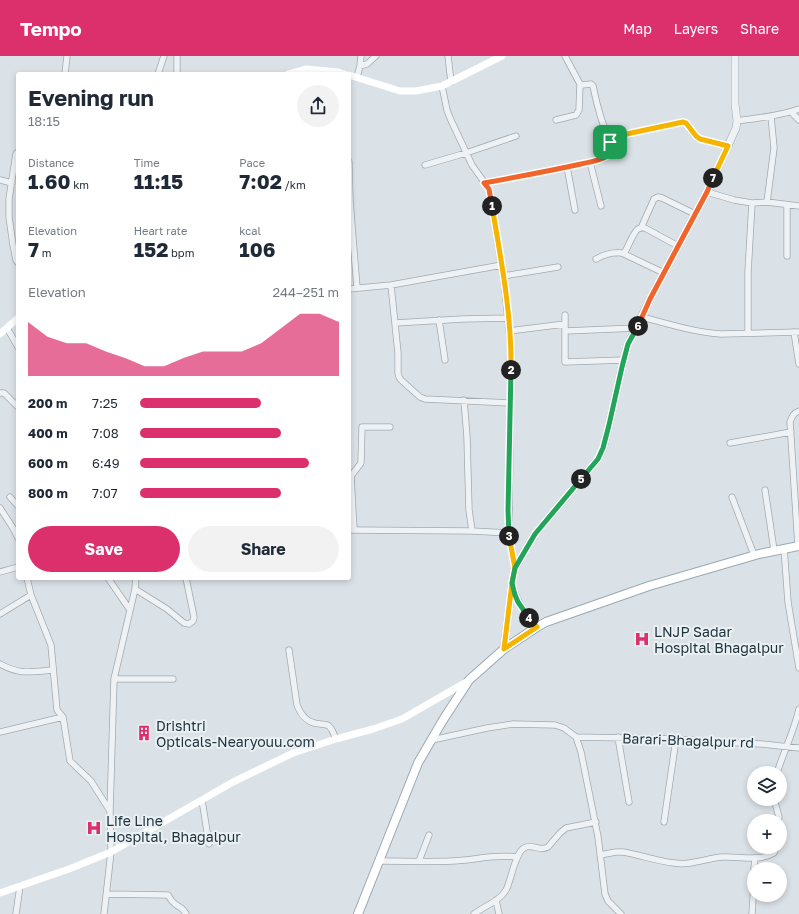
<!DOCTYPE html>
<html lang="en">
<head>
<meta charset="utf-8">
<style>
	body { margin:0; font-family:"Golos Text",sans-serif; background:#f2f2f3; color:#1f2937; height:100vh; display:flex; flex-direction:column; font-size:15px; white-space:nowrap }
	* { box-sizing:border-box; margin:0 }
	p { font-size:13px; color:#747a83 }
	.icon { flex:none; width:22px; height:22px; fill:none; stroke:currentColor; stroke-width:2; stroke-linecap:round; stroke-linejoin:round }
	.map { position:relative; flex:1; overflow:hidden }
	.side { position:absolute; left:16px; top:16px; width:335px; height:508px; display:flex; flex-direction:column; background:#fff; border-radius:4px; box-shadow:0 2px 6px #0003 }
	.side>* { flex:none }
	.fabs { position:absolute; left:747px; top:710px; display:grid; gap:8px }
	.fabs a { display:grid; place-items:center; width:40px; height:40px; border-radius:50%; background:#fff; box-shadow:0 2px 6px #0003; font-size:20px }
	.pin { position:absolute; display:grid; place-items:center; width:34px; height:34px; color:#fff; margin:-17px; border-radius:8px; box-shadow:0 2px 6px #0006 }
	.km { position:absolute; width:20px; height:20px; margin:-10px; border-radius:50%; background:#222; color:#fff; font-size:11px; line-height:20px; text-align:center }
	.round { display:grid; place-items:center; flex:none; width:42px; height:42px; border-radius:21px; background:#f2f2f3 }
	.summary { display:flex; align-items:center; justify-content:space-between; height:68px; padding:0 12px }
	h1 { font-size:22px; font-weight:700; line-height:30px }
	.figures { display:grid; grid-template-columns:repeat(3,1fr); gap:6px; height:68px; padding:4px 12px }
	.figures div { display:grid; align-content:center }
	.figures b { font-size:20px; font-weight:700 }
	.figures small { font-size:11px; font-weight:400 }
	.figures p { font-size:11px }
	.chart { height:112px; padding:8px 12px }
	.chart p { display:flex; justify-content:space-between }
	.chart svg { width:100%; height:72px; margin-top:4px; fill:#dc306c; opacity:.7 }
	.primary-button { display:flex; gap:8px; margin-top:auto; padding:8px 12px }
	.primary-button a { flex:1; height:46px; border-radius:24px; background:#dc306c; color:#fff; font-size:16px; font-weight:700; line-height:46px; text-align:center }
	.primary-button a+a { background:#f2f2f3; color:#1f2937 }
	ul { padding:0 12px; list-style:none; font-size:13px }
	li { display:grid; grid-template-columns:64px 48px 1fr; align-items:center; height:30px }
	li i { height:10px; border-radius:5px; background:#dc306c }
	header { display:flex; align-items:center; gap:24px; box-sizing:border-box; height:56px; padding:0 20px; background:#dc306c; color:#fff }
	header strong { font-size:19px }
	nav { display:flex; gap:22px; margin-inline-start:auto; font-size:14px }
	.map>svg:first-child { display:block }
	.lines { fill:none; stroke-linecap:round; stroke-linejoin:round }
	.minor-casing { stroke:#a0aab1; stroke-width:7 }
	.tertiary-casing { stroke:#a0aab1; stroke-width:8 }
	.primary-casing { stroke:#99a9b4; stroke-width:10 }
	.minor { stroke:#eef2f5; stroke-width:5.5 }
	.tertiary { stroke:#eef2f5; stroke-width:7 }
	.secondary { stroke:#fff; stroke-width:7 }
	.primary { stroke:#fff; stroke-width:8 }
	.split-1-casing { stroke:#fff; stroke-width:8 }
	.split-2-casing { stroke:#fff; stroke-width:8 }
	.split-3-casing { stroke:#fff; stroke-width:8 }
	.split-4-casing { stroke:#fff; stroke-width:8 }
	.split-5-casing { stroke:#fff; stroke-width:8 }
	.split-6-casing { stroke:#fff; stroke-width:8 }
	.split-7-casing { stroke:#fff; stroke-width:8 }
	.split-8-casing { stroke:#fff; stroke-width:8 }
	.split-1 { stroke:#f0652b; stroke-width:5 }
	.split-2 { stroke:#f5b400; stroke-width:5 }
	.split-3 { stroke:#22a559; stroke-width:5 }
	.split-4 { stroke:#f5b400; stroke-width:5 }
	.split-5 { stroke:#22a559; stroke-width:5 }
	.split-6 { stroke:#22a559; stroke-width:5 }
	.split-7 { stroke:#f0652b; stroke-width:5 }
	.split-8 { stroke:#f5b400; stroke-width:5 }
	.labels { text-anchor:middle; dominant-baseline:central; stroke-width:4; stroke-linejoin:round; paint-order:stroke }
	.poi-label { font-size:14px; fill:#23333e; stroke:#eaf1f5; text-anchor:start }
	.street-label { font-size:14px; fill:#23333e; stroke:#eaf1f5 }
</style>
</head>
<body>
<header>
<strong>Tempo</strong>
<nav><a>Map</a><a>Layers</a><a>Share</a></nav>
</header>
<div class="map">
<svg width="799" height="858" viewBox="0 0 799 858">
	<rect width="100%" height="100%" fill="#dbe2e7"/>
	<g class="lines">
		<g class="minor-casing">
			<path id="minor" d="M177 0V18
				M448 0 451 26
				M565 0 580 28 582 29 591 28 593 30C597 50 602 68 610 86
				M360 10 367 8 376 0
				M65 18 67 0
				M158 18 164 0
				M357 21 360 10 361 0
				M442 30 447 54 450 62 472 109 489 133 504 226 511 293 509 477 515 512
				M791 56 799 64
				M556 64 576 59 579 54 580 28
				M737 65C758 62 779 60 799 53
				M18 96 16 98 9 143V161L13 189 16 204 18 207
				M349 106 350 145 357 232
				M590 106 601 150
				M425 109 466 97 516 80
				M567 111 575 154
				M0 124 12 127
				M484 127C517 121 549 115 581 108 589 106 600 105 607 100 612 97 610 91 610 86L613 83 617 80 683 66 686 67 695 80 699 83 728 90
				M707 136 734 144 752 147 767 146 799 150
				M767 146 774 92 771 60
				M641 172 654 143 658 141 662 142 695 158
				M624 198C627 193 634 175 638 173 641 171 642 172 645 172L678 190
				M787 200V149
				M596 203C605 198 613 196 622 197L664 217
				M503 220 558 211
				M391 229 398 297V317L399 321 401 324 420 341 425 343 510 347
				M349 233 391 229 502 209
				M565 259V306L624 304
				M642 261C668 268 694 276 721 278L799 276
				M439 264 445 304
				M395 267 463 263 508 262
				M7 272 18 291
				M509 275 565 268
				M565 275 637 272
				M794 276 799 308
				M748 277V216L752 147
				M0 337H4L18 351
				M464 344 467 381 469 454 472 475
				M730 387 791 376
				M349 417 351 420 354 474
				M351 420 361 407 362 371H390
				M765 434 774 494
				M10 441 18 450
				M732 441 754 499
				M0 452 13 472 18 482
				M349 474 472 475 509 477
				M798 490 790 366C792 361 793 357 799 355
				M784 492 788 546 799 612
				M0 516 18 511
				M27 522 31 539 51 589 57 654 63 661 70 705 91 725 110 755
				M108 522 130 554
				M513 530C517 547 526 557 537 571
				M135 533 167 553 184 567 189 568 193 565 194 561 186 522
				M0 558 31 539
				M289 594 297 649C300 657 306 665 314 667 318 668 323 668 327 669L329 670 332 674 336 683
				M0 608C20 619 31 616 53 614
				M114 623H173
				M0 676 63 661
				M576 681 676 683 719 686 761 688 799 692
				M618 681 629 746
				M432 684 487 672 513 668 555 669 564 672 576 681 581 696 598 781 605 838 608 845 621 858
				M777 717C784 695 794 675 799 653
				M774 743 779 761 778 765
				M202 744 209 788
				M664 766 676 683
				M600 799 616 796H623C640 799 657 805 674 807 691 810 706 802 723 801 739 800 759 806 774 797L776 791
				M379 805C403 805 428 806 453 805 474 804 496 798 517 801
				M419 805 429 779
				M754 813 755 802
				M107 838 168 839C170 842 171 845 174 847 179 852 182 850 186 858
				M496 844 499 858
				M16 858 20 830
				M104 858 111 796 110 755 114 623 135 533 136 522
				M474 858C484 850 499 846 506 834 511 825 515 797 524 792 531 787 540 796 548 791L560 777 566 772 596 766
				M752 858 754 827"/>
		</g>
		<g class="tertiary-casing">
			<path id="tertiary" d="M504 593 512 527 515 512 535 478 592 410 598 403 603 393 609 369 622 311 628 288 650 243 707 136 736 72 737 65 735 48V0"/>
		</g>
		<g class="primary-casing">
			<path id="primary" d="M358 858 418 707 443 664 469 624 504 593 537 571 546 566 649 530 759 498 799 490"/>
		</g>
		<use href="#minor" class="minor"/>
		<use href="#tertiary" class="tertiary"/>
		<path class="secondary" d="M288 18 306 13 338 16 345 18
			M349 19 400 35H416L442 30 502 0
			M0 278 18 262
			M0 837 69 813 111 796 233 726 293 697 336 683 373 673 402 663 468 625"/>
		<use href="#primary" class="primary"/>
	</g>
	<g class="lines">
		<g class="split-1-casing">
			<path id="split-1" d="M492 150 489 133 484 127C517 121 549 115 581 108 589 106 600 105 607 100 612 97 610 91 610 86"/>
		</g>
		<g class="split-2-casing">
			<path id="split-2" d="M492 150C501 204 512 259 511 314"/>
		</g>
		<g class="split-3-casing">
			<path id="split-3" d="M509 480 508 454 511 314"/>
		</g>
		<g class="split-4-casing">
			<path id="split-4" d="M509 480 515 512 512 527 504 593 537 571 529 562"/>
		</g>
		<g class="split-5-casing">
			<path id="split-5" d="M529 562 518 546 515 539 512 527 515 512 535 478 581 423"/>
		</g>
		<g class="split-6-casing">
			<path id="split-6" d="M581 423 598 403 603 392 609 369 622 311 628 288 638 270"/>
		</g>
		<g class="split-7-casing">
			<path id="split-7" d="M638 270 650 243 707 136 713 122"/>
		</g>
		<g class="split-8-casing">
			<path id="split-8" d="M610 86 613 82 617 80 683 66 686 67 696 80 700 83 728 90 713 122"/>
		</g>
		<use href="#split-1" class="split-1"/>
		<use href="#split-2" class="split-2"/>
		<use href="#split-3" class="split-3"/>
		<use href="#split-4" class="split-4"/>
		<use href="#split-5" class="split-5"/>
		<use href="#split-6" class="split-6"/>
		<use href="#split-7" class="split-7"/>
		<use href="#split-8" class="split-8"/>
	</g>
	<defs>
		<g id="hospital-bare" transform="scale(1.2)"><path d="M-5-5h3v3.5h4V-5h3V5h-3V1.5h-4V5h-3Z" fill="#dc306c" stroke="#eaf1f5" stroke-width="2.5" paint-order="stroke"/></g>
		<g id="building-bare" transform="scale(1.2)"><path d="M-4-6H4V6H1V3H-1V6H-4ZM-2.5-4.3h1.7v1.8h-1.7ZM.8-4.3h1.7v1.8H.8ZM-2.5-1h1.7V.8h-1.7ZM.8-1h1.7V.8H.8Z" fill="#dc306c" stroke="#eaf1f5" stroke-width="2.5" paint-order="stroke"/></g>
	</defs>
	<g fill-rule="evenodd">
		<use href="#hospital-bare" x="642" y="583"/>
		<use href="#building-bare" x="144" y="677"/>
		<use href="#hospital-bare" x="94" y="772"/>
	</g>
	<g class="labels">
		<g class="poi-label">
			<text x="654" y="575">LNJP Sadar<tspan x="654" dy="16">Hospital Bhagalpur</tspan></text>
			<text x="156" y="669">Drishtri<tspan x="156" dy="16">Opticals-Nearyouu.com</tspan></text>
			<text x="106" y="764">Life Line<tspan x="106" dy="16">Hospital, Bhagalpur</tspan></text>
		</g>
		<g class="street-label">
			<text transform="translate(688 684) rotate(2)">Barari-Bhagalpur rd</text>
		</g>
	</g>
</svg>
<div class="fabs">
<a><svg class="icon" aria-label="layers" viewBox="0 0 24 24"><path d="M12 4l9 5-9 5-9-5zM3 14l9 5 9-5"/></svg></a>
<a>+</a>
<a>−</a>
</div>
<div class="pin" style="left:610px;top:86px;background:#1e9e55"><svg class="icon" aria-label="arrive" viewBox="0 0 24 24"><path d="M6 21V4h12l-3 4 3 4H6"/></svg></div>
<b class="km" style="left:492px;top:150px">1</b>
<b class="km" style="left:511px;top:314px">2</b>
<b class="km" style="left:509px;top:480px">3</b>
<b class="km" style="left:529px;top:562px">4</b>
<b class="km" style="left:581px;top:423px">5</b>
<b class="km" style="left:638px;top:270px">6</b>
<b class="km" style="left:713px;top:122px">7</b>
<section class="side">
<div class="summary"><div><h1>Evening run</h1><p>18:15</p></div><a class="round"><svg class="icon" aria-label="share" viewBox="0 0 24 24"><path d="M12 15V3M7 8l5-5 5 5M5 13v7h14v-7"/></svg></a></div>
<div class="figures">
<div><p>Distance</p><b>1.60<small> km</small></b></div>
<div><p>Time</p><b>11:15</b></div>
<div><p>Pace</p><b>7:02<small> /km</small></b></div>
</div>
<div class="figures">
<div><p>Elevation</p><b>7<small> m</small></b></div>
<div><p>Heart rate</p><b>152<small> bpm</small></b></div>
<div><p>kcal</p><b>106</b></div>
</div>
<div class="chart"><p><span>Elevation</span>244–251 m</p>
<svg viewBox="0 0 160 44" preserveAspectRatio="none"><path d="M0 44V11L10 20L20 24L30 24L40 29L50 33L60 38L70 38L80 33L90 29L100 29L110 29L120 24L130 15L140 6L150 6L160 11V44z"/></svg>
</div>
<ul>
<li><b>200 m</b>7:25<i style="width:61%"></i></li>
<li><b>400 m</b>7:08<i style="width:71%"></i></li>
<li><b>600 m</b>6:49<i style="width:85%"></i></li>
<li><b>800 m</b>7:07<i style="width:71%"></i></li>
</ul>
<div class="primary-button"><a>Save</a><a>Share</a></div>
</section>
</div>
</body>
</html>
